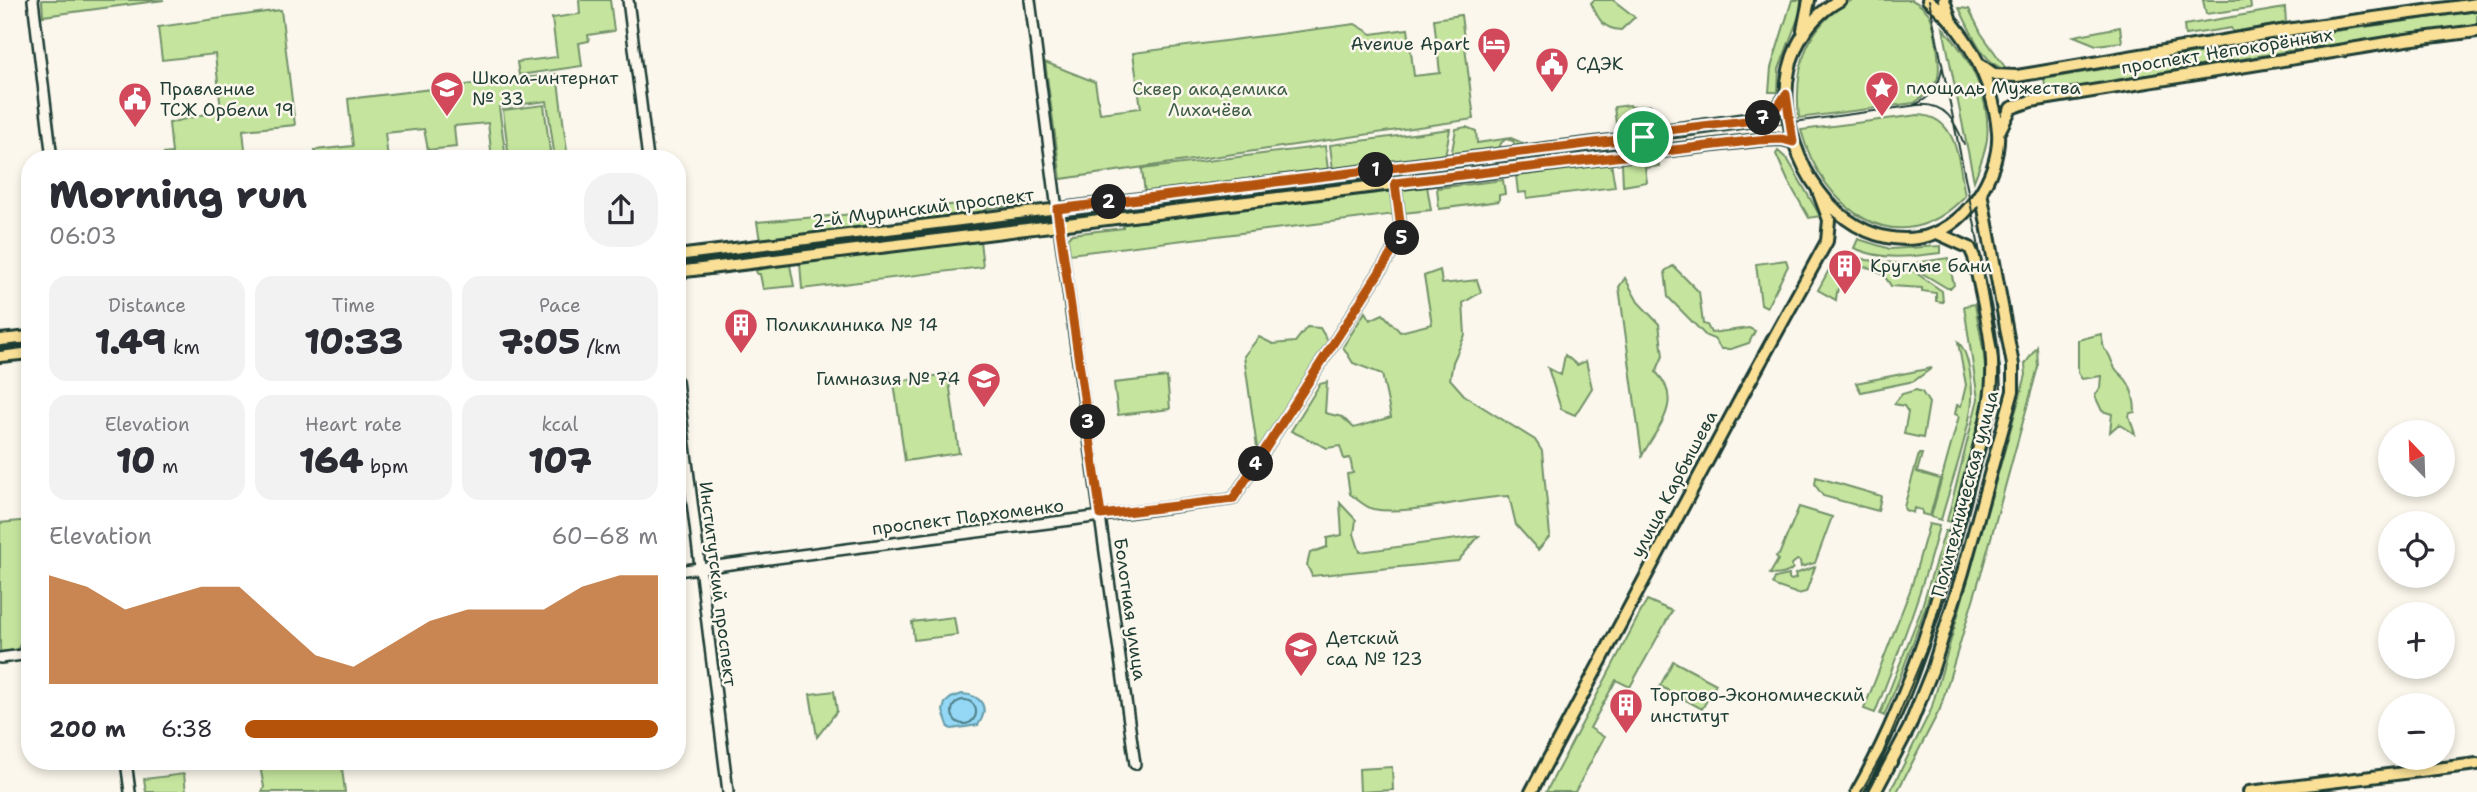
<!DOCTYPE html>
<html lang="en">
<head>
<meta charset="utf-8">
<style>
	body { margin:0; font-family:"Shantell Sans",sans-serif; background:#f2f2f3; color:#2b2b33; height:100vh; display:flex; flex-direction:column; font-size:26px; white-space:nowrap }
	* { box-sizing:border-box; margin:0 }
	p { font-size:23px; color:#7c7c81 }
	.icon { flex:none; width:38px; height:38px; fill:none; stroke:currentColor; stroke-width:2; stroke-linecap:round; stroke-linejoin:round }
	.map { position:relative; flex:1; overflow:hidden }
	.side { position:absolute; left:21px; top:150px; width:665px; height:620px; display:flex; flex-direction:column; background:#fff; border-radius:28px; box-shadow:0 4px 10px #0003 }
	.side>* { flex:none }
	.needle { width:46px; rotate:337deg }
	.buttons { position:absolute; left:2378px; top:420px; display:grid; gap:14px }
	.buttons a { display:grid; place-items:center; width:77px; height:77px; border-radius:50%; background:#fff; box-shadow:0 4px 10px #0003; font-size:35px }
	.pin { position:absolute; display:grid; place-items:center; width:60px; height:60px; color:#fff; margin:-30px; border:4px solid #fff; border-radius:50%; box-shadow:0 2px 7px #0007 }
	.km { position:absolute; width:35px; height:35px; margin:-18px; border-radius:50%; background:#222; color:#fff; font-size:19px; line-height:35px; text-align:center }
	.round { display:grid; place-items:center; flex:none; width:74px; height:74px; border-radius:28px; background:#f2f2f3 }
	.summary { display:flex; align-items:center; justify-content:space-between; height:119px; padding:0 28px }
	h1 { font-size:38px; font-weight:800; line-height:52px }
	.stats { display:grid; grid-template-columns:repeat(3,1fr); gap:10px; height:119px; padding:7px 28px }
	.stats div { display:grid; align-content:center; border-radius:18px; background:#f2f2f3; text-align:center }
	.stats b { font-size:35px; font-weight:800 }
	.stats small { font-size:19px; font-weight:400 }
	.stats p { font-size:19px }
	.chart { height:196px; padding:14px 28px }
	.chart p { display:flex; justify-content:space-between }
	.chart svg { width:100%; height:126px; margin-top:7px; fill:#b45309; opacity:.7 }
	ul { padding:0 28px; list-style:none; font-size:23px }
	li { display:grid; grid-template-columns:112px 84px 1fr; align-items:center; height:52px }
	li i { height:18px; border-radius:9px; background:#b45309 }
	.map>svg:first-child { display:block }
	.green { fill:#c5e59e; stroke:#729169; stroke-width:2 }
	.water { fill:#94d8f6; stroke:#659aa8; stroke-width:2 }
	.lines { fill:none; stroke-linecap:round; stroke-linejoin:round }
	.shore { stroke:#4e7b82; stroke-width:2 }
	.minor-casing { stroke:#1f3d34; stroke-width:14 }
	.major-casing { stroke:#1f3d34; stroke-width:16 }
	.minor { stroke:#fbf7ec; stroke-width:9 }
	.major { stroke:#f9e096; stroke-width:10 }
	.tram { stroke:#1f3d34; stroke-width:2 }
	.route-casing { stroke:#fff; stroke-width:14 }
	.route { stroke:#b45309; stroke-width:9 }
	.labels { text-anchor:middle; dominant-baseline:central; stroke-width:5; stroke-linejoin:round; paint-order:stroke }
	.poi-label { font-size:18px; fill:#1f3d34; stroke:#fbf7ec; text-anchor:start }
	.street-label { font-size:18px; fill:#1f3d34; stroke:#fbf7ec }
	.park-label { font-size:18px; fill:#405f49; stroke:#fbf7ec }
</style>
</head>
<body>
<div class="map">
<svg width="2477" height="792" viewBox="0 0 2477 792">
	<rect width="100%" height="100%" fill="#fbf7ec"/>
	<filter id="ink" filterUnits="userSpaceOnUse"><feTurbulence type="fractalNoise" baseFrequency=".0143" numOctaves="2"/><feDisplacementMap in="SourceGraphic" scale="14" xChannelSelector="R" yChannelSelector="G"/><feConvolveMatrix kernelMatrix="1 2 1 2 8 2 1 2 1" color-interpolation-filters="sRGB"/></filter>
	<g filter="url(#ink)">
		<path class="green" d="M42 0H164L43 16Z
			M579 0H610L614 31 588 35 589 41 579 43 582 66 519 75 517 62 557 57 552 18 580 14Z
			M1594 0H1613L1635 17 1621 30C1602 29 1598 18 1591 3Z
			M1792 0H1801L1800 13 1779 69 1778 92H1769L1771 68Z
			M1852 0H1912C1918 3 1925 9 1929 14 1935 24 1942 70 1937 80 1932 90 1924 97 1914 103L1799 118C1794 68 1805 25 1852 0Z
			M2203 0H2250L2251 8 2206 14Z
			M1959 8 1969 9 1981 33 2007 70C1982 65 1970 28 1959 8Z
			M2285 8 2286 23 2233 32 2231 28 2185 35 2184 25Z
			M281 10 295 125 243 130 246 159H163V154L172 153 169 123 221 110 215 54 162 60 158 27Z
			M2477 11V24L2295 50 2046 92 2044 79 2293 37Z
			M1461 15 1474 119 1061 179 1045 62 1095 82 1100 113 1141 108 1133 53 1355 24 1372 34 1408 29 1414 76 1440 73 1434 19Z
			M2120 27 2122 42 2096 45 2074 36Z
			M1943 28C1970 56 1991 99 1987 139 1985 153 1979 168 1974 181Z
			M557 74 568 159H555L547 101 499 107 506 159H492L488 123 454 126 456 147 428 150 424 129 385 133 388 159H316L315 150 353 146 348 99Z
			M544 105 551 159H509L503 110Z
			M1630 105 1631 107 1651 105 1652 112 1644 113 1645 126 1617 131 1614 107Z
			M1918 115C1959 116 1959 165 1965 196 1897 268 1822 208 1801 130Z
			M1466 127 1476 131 1477 143 1511 138 1527 145 1516 146 1513 141 1506 139 1501 143 1499 149 1454 155 1452 151 1456 129Z
			M1450 129 1445 156 1333 170 1330 145Z
			M1325 146 1328 170 1145 193 1142 169Z
			M1778 151 1788 160 1820 216 1809 218 1788 181 1776 154Z
			M1648 158 1658 159 1659 166 1645 168 1647 182 1623 186 1622 162Z
			M1611 163 1615 187 1527 198 1526 192 1518 193 1516 175Z
			M1503 180 1505 194 1499 195V201L1439 209 1437 188Z
			M1427 186 1431 210 1403 213 1400 189Z
			M1393 190 1396 214 1070 254 1068 238 1072 234 1123 228V224Z
			M1026 196 1027 204 984 209V213L918 221 917 209Z
			M866 213 868 228 760 241 757 222Z
			M1858 239 1890 249 1941 246V253C1910 257 1883 261 1854 248Z
			M980 241 983 267 802 289 800 263Z
			M1843 252 1867 260 1903 264 1942 291 1943 302 1936 301V293L1922 291V288L1891 286C1874 254 1838 265 1836 300L1818 290 1836 257Z
			M1948 258 1954 285 1951 288H1947L1907 264Z
			M1786 260 1788 266 1767 307 1761 304 1756 264Z
			M790 265 794 286 763 289 760 274H757L756 270Z
			M1673 266 1699 292 1703 324 1707 325 1711 333 1749 328 1755 331 1749 343 1731 349H1721L1714 339 1706 336 1668 297 1665 271Z
			M1440 270 1442 284 1477 280 1481 292 1463 303 1465 335 1453 362 1450 379 1465 396 1535 440 1542 451 1550 536 1538 550 1516 525 1509 496C1470 497 1408 516 1373 509 1365 507 1357 499 1350 494L1347 474 1353 473 1350 458 1344 459 1340 446 1327 448 1291 431 1320 384 1327 382 1325 413 1342 417 1354 428 1391 417 1382 374 1353 363 1343 347 1365 312 1370 320 1383 314 1400 332 1432 324 1424 276Z
			M1625 278 1638 302 1659 324 1663 356 1656 372C1685 402 1657 427 1642 456L1619 287Z
			M1975 304C1979 331 1987 358 1985 385 1981 431 1963 478 1951 522L1947 521 1978 399 1964 306Z
			M1307 327 1320 328 1329 343 1258 455 1244 356 1259 337 1273 344 1295 342Z
			M2101 334 2104 349C2111 354 2110 360 2115 368 2118 373 2123 376 2126 380 2132 388 2135 402 2135 412L2130 413 2129 416 2135 434 2119 424 2110 432 2112 414 2102 411 2095 396 2100 388 2101 376 2082 379 2078 373V340Z
			M1958 342C1970 353 1974 393 1971 409 1965 446 1951 483 1941 520L1931 517 1959 416 1955 414 1957 405 1961 406 1966 385Z
			M2037 347 2038 367 1983 567 1940 709 1897 792H1890L1931 710 2026 375 2025 364Z
			M1565 355 1577 365 1586 361 1592 388 1575 415 1561 409 1548 368 1561 375Z
			M1932 368 1914 381 1861 392 1856 383Z
			M948 374 959 453 905 461 894 382Z
			M1167 377 1170 409 1118 415 1114 383Z
			M1916 390 1922 392 1929 403 1923 438 1904 434 1908 412 1904 406 1894 404 1902 394Z
			M1919 454H1922L1917 472 1940 479 1930 516 1922 514V510L1914 508 1913 513 1905 510 1904 507Z
			M1816 477 1881 496 1878 511 1823 496 1815 485Z
			M1340 503 1356 520 1354 534 1360 552 1479 536 1458 561 1312 576 1307 565 1310 553 1327 547V538L1342 535Z
			M1799 507 1832 517 1815 563 1801 567 1800 561 1797 560 1791 565 1793 568C1788 574 1777 576 1770 574L1778 560 1776 556 1779 555Z
			M30 520V626L17 650 0 652V523Z
			M1929 524 1939 526C1923 590 1899 651 1875 713L1864 709 1911 588Z
			M1945 531H1949C1931 594 1910 655 1884 716L1880 714 1920 613Z
			M1815 567 1806 592 1798 594 1775 586 1773 583 1775 578 1789 575V579L1792 580 1796 578 1795 574Z
			M1647 600 1672 611 1630 687 1616 680 1590 728 1604 737 1575 792H1546Z
			M954 617 957 635 914 640 912 622Z
			M1673 661 1716 684 1702 709 1660 686Z
			M834 691 837 711 817 737 810 694Z
			M259 761H341L345 792H262L264 787Z
			M1392 767 1393 790 1360 792 1359 769Z
			M184 774 186 792H146L144 779Z"/>
		<path class="water" d="M962 694C982 695 990 708 978 725L952 729 949 728 943 711 945 703 951 698Z"/>
		<g class="lines">
			<path class="shore" d="M952 712a12 12 0 1 1 24 0a12 12 0 1 1-24 0Z"/>
			<g class="minor-casing">
				<path id="minor" d="M33 0 52 159
					M628 0 648 159
					M1030 0 1061 241 1135 764
					M677 381 728 792
					M677 571 1233 499 1402 237 1395 183
					M0 658 30 654
					M126 761 130 792"/>
			</g>
			<g class="major-casing">
				<path id="major" d="M1840 0C1801 21 1783 64 1787 107 1793 173 1844 248 1918 238 1963 232 2001 176 1998 132 1997 117 1993 100 1988 86 1976 53 1956 20 1928 0
					M1944 0 1950 18
					M1803 30 1809 0
					M1981 65 1995 75 2017 76 2293 29 2477 4
					M2000 130 2011 108 2031 101 2406 40 2477 31
					M677 256 1643 137 1669 130 1767 117 1774 113 1786 95
					M677 272 1645 153 1758 140 1782 139 1793 142
					M0 340 30 337
					M0 356 30 353
					M1531 792 1743 394 1827 241 1829 220 1818 191
					M1857 792C1912 695 1942 590 1969 482 1978 449 1991 413 1992 378 1994 338 1981 296 1974 257L1970 248 1937 233
					M1875 792 1909 728 1932 671 1963 572 2013 391V365L1981 192
					M2249 792 2477 764"/>
			</g>
			<use href="#minor" class="minor"/>
			<use href="#major" class="major"/>
			<path class="tram" d="M1914 105C1931 98 1940 86 1942 68
				M677 261 1684 137 1918 105C1946 103 1955 121 1964 144
				M0 351 30 347
				M1861 792 1883 753 1929 642 2001 391 2000 368 1976 231 1929 0"/>
		</g>
	</g>
	<g class="lines" filter="url(#ink)">
		<g class="route-casing">
			<path id="route" d="M1786 94 1793 142 1782 139 1758 140 1395 183 1402 237 1233 499 1101 515 1057 209 1643 137 1668 130 1755 120C1772 116 1777 109 1786 94Z"/>
		</g>
		<use href="#route" class="route"/>
	</g>
	<defs>
		<g id="hotel-pin" transform="scale(1.75)"><path d="M0 17L-7.5 6A9.5 9.5 0 1 1 7.5 6Z" fill="#d1495b" stroke="#fbf7ec"/><path d="M-6-4.5h1.5V1H6V5H4.5V3h-9V5H-6ZM-4 0a1.8 1.8 0 1 1 3.6 0ZM.5 0V-2.5h3Q6-2.5 6 0Z" fill="#fff"/></g>
		<g id="civic-pin" transform="scale(1.75)"><path d="M0 17L-7.5 6A9.5 9.5 0 1 1 7.5 6Z" fill="#d1495b" stroke="#fbf7ec"/><path d="M-.6-6.5H3V-4.5H.6V-3L4-1V1h2V6H-6V1h2V-1L-.6-3ZM-1.2 2.5V6h2.4V2.5Z" fill="#fff"/></g>
		<g id="school-pin" transform="scale(1.75)"><path d="M0 17L-7.5 6A9.5 9.5 0 1 1 7.5 6Z" fill="#d1495b" stroke="#fbf7ec"/><path d="M0-5L7-2L0 1L-7-2ZM-4 1L0 2.5L4 1V4Q0 6-4 4Z" fill="#fff"/></g>
		<g id="sight-pin" transform="scale(1.75)"><path d="M0 17L-7.5 6A9.5 9.5 0 1 1 7.5 6Z" fill="#d1495b" stroke="#fbf7ec"/><path d="M0-6L1.8-2.2L6-1.7L2.9 1.2L3.7 5.4L0 3.3L-3.7 5.4L-2.9 1.2L-6-1.7L-1.8-2.2Z" fill="#fff"/></g>
		<g id="building-pin" transform="scale(1.75)"><path d="M0 17L-7.5 6A9.5 9.5 0 1 1 7.5 6Z" fill="#d1495b" stroke="#fbf7ec"/><path d="M-4-6H4V6H1V3H-1V6H-4ZM-2.5-4.3h1.7v1.8h-1.7ZM.8-4.3h1.7v1.8H.8ZM-2.5-1h1.7V.8h-1.7ZM.8-1h1.7V.8H.8Z" fill="#fff"/></g>
	</defs>
	<g fill-rule="evenodd">
		<use href="#hotel-pin" x="1494" y="44"/>
		<use href="#civic-pin" x="1552" y="64"/>
		<use href="#school-pin" x="447" y="88"/>
		<use href="#sight-pin" x="1882" y="88"/>
		<use href="#civic-pin" x="135" y="99"/>
		<use href="#building-pin" x="1845" y="266"/>
		<use href="#building-pin" x="741" y="325"/>
		<use href="#school-pin" x="984" y="379"/>
		<use href="#school-pin" x="1301" y="648"/>
		<use href="#building-pin" x="1626" y="705"/>
	</g>
	<g class="labels">
		<g class="poi-label">
			<text x="1470" y="44" text-anchor="end">Avenue Apart</text>
			<text x="1576" y="64">СДЭК</text>
			<text x="472" y="78">Школа-интернат<tspan x="472" dy="21">№ 33</tspan></text>
			<text x="1906" y="88">площадь Мужества</text>
			<text x="160" y="89">Правление<tspan x="160" dy="21">ТСЖ Орбели 19</tspan></text>
			<text x="1870" y="266">Круглые бани</text>
			<text x="766" y="325">Поликлиника № 14</text>
			<text x="960" y="379" text-anchor="end">Гимназия № 74</text>
			<text x="1326" y="638">Детский<tspan x="1326" dy="21">сад № 123</tspan></text>
			<text x="1650" y="695">Торгово-Экономический<tspan x="1650" dy="21">институт</tspan></text>
		</g>
		<g class="street-label">
			<text transform="translate(2227 51) rotate(-9)">проспект Непокорённых</text>
			<text transform="translate(923 208) rotate(-7)">2-й Муринский проспект</text>
			<text transform="translate(1674 484) rotate(-62)">улица Карбышева</text>
			<text transform="translate(1965 494) rotate(-75)">Политехническая улица</text>
			<text transform="translate(968 517) rotate(-7)">проспект Пархоменко</text>
			<text transform="translate(718 584) rotate(83)">Институтский проспект</text>
			<text transform="translate(1130 609) rotate(82)">Болотная улица</text>
		</g>
		<g class="park-label">
			<text x="1210" y="89">Сквер академика<tspan x="1210" dy="21">Лихачёва</tspan></text>
		</g>
	</g>
</svg>
<div class="buttons">
<a><svg class="needle" viewBox="-14 -14 28 28"><path d="M0-13l5 13h-10z" fill="#e53935"/><path d="M0 13l5-13h-10z" fill="#7c7c81"/></svg></a>
<a><svg class="icon" aria-label="locate" viewBox="0 0 24 24"><circle cx="12" cy="12" r="6"/><path d="M12 2v4M12 18v4M2 12h4M18 12h4"/></svg></a>
<a>+</a>
<a>−</a>
</div>
<div class="pin" style="left:1643px;top:137px;background:#1e9e55"><svg class="icon" aria-label="arrive" viewBox="0 0 24 24"><path d="M6 21V4h12l-3 4 3 4H6"/></svg></div>
<b class="km" style="left:1376px;top:170px">1</b>
<b class="km" style="left:1109px;top:202px">2</b>
<b class="km" style="left:1088px;top:422px">3</b>
<b class="km" style="left:1256px;top:464px">4</b>
<b class="km" style="left:1402px;top:238px">5</b>
<b class="km" style="left:1763px;top:118px">7</b>
<section class="side">
<div class="summary"><div><h1>Morning run</h1><p>06:03</p></div><a class="round"><svg class="icon" aria-label="share" viewBox="0 0 24 24"><path d="M12 15V3M7 8l5-5 5 5M5 13v7h14v-7"/></svg></a></div>
<div class="stats">
<div><p>Distance</p><b>1.49<small> km</small></b></div>
<div><p>Time</p><b>10:33</b></div>
<div><p>Pace</p><b>7:05<small> /km</small></b></div>
</div>
<div class="stats">
<div><p>Elevation</p><b>10<small> m</small></b></div>
<div><p>Heart rate</p><b>164<small> bpm</small></b></div>
<div><p>kcal</p><b>107</b></div>
</div>
<div class="chart"><p><span>Elevation</span>60–68 m</p>
<svg viewBox="0 0 160 44" preserveAspectRatio="none"><path d="M0 44V6L10 10L20 18L30 14L40 10L50 10L60 22L70 34L80 38L90 30L100 22L110 18L120 18L130 18L140 10L150 6L160 6V44z"/></svg>
</div>
<ul>
<li><b>200 m</b>6:38<i style="width:100%"></i></li>
</ul>
</section>
</div>
</body>
</html>
